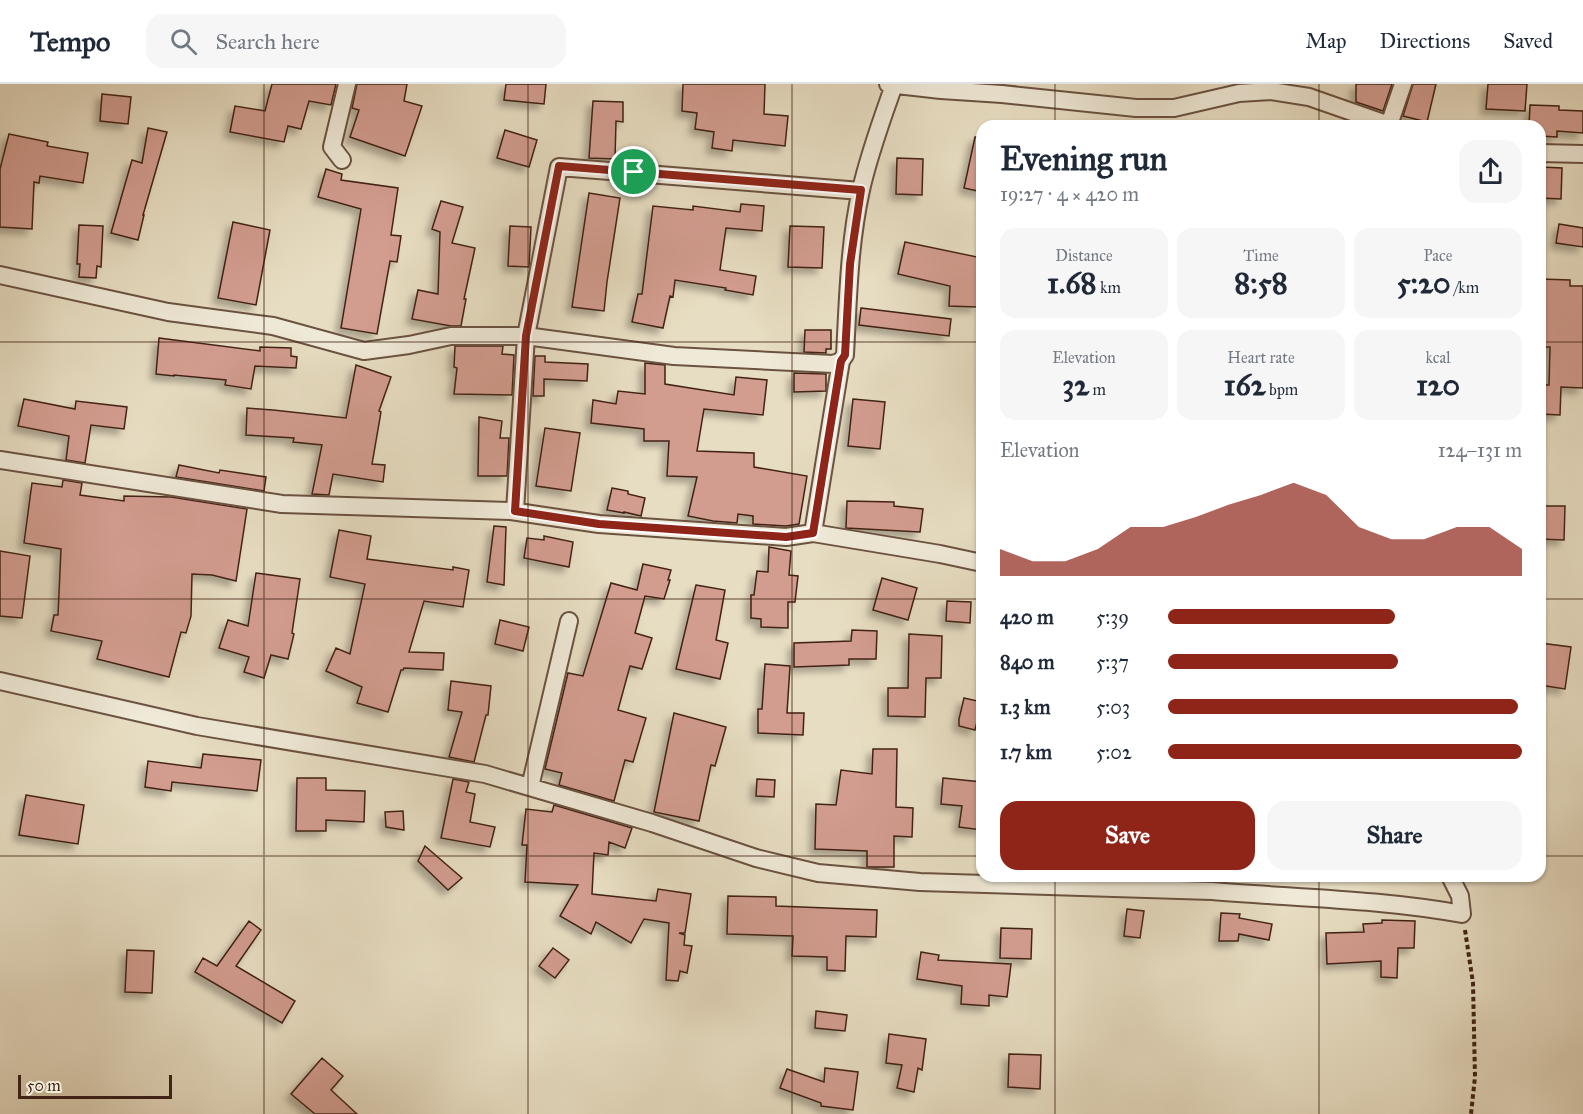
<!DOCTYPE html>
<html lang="en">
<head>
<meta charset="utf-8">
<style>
	body { margin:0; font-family:"IM FELL Great Primer",serif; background:#f6f6f7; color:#1f2937; height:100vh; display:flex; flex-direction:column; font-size:22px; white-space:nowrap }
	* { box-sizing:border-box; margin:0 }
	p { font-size:20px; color:#747a83 }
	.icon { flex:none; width:33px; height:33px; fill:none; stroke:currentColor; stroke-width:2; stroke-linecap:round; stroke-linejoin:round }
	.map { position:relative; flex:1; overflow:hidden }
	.sheet { position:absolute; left:976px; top:36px; width:570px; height:762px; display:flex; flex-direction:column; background:#fff; border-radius:18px; box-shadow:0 2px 4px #0004 }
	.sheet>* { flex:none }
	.scale { position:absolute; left:18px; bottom:15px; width:154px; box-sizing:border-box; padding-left:6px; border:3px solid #422316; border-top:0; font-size:16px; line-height:21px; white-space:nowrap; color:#422316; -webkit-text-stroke:4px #efe9d7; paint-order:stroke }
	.pin { position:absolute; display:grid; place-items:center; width:51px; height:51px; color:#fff; margin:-26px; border:3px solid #fff; border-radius:50%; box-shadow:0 2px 6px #0007 }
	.round { display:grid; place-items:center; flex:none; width:63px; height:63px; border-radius:18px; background:#f6f6f7 }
	.headline { display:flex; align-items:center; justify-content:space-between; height:102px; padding:0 24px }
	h1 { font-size:33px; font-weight:700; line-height:45px }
	.metrics { display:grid; grid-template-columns:repeat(3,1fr); gap:9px; height:102px; padding:6px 24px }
	.metrics div { display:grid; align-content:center; border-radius:15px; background:#f6f6f7; text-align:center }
	.metrics b { font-size:30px; font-weight:700 }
	.metrics small { font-size:16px; font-weight:400 }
	.metrics p { font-size:16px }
	.chart { height:168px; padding:12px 24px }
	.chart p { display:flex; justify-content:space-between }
	.chart svg { width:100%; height:108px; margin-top:6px; fill:#8f2418; opacity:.7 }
	.action { display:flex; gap:12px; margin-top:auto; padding:12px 24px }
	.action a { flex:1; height:69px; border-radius:18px; background:#8f2418; color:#fff; font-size:24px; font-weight:700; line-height:69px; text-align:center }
	.action a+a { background:#f6f6f7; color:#1f2937 }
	ul { padding:0 24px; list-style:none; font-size:20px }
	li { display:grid; grid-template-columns:96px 72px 1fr; align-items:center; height:45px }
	li i { height:15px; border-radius:8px; background:#8f2418 }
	header { display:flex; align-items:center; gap:36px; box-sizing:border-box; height:84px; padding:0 30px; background:#fff; border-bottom:2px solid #e0e1e3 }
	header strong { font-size:28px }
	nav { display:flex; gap:33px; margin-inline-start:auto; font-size:21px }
	.search { width:420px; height:54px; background:#f6f6f7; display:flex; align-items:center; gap:15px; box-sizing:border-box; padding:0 21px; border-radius:18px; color:#747a83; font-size:22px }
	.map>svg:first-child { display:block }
	.building { fill:#d29c8f; stroke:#422316; stroke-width:1.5; filter:url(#shadow) }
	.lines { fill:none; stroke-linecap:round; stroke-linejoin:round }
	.street-casing { stroke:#6b5241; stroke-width:20 }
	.path { stroke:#422316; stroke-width:4; stroke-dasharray:4.5 3; stroke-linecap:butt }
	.street { stroke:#efe9d7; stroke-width:16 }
	.route-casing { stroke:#fff; stroke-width:12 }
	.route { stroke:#8f2418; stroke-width:8 }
	.grid { fill:none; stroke:#422316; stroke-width:1.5; stroke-opacity:0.55 }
</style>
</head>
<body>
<header>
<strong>Tempo</strong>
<div class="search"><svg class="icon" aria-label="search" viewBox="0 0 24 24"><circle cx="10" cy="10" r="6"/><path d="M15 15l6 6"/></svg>Search here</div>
<nav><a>Map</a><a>Directions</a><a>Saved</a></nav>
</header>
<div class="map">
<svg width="1583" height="1030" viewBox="0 0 1583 1030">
	<defs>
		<filter id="shadow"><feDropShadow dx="-5.5" dy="5.5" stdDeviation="3" flood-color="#0004"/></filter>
	</defs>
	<rect width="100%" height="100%" fill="#e7ddc2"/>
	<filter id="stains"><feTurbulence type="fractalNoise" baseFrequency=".00333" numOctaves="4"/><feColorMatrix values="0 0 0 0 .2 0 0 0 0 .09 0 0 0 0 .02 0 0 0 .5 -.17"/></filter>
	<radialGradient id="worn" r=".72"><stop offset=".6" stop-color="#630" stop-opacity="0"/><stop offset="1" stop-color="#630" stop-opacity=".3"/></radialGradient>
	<path class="building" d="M272 0H336L331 21 309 17 301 45 288 42 284 58 230 48 235 22 265 27Z
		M357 0H407L404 17 422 22 405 72 350 53 359 26 352 24Z
		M506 0H546L544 20 504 16Z
		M683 0H765L764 30 788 32 785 62 733 56 732 67 712 64 714 48 695 45 697 29 682 27Z
		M1356 0H1392L1383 27 1356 18Z
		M1413 0H1436L1427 38 1403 32Z
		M1488 0H1527L1525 27 1486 25Z
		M102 10 131 13 128 40 100 37Z
		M593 17 623 18V38L616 37 615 75 589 74Z
		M1530 21 1559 22V26L1583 27V49L1557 47V53L1540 52V42H1529Z
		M148 44 167 48 143 131H144L138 156 111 149 132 76 142 79Z
		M505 46 537 56 529 83 497 74Z
		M9 50 48 58 47 62 88 69 83 99 40 92 39 99 34 98 32 145 0 143V85Z
		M975 53H982V108L964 104Z
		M897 74 923 75 922 111 896 110Z
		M1540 83 1562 84 1561 115 1540 114Z
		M326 85 342 90 341 96 398 104 391 151 401 152 397 178 390 177 377 250 341 244 361 125 318 113Z
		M589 109 620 114 607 198 604 227 572 223Z
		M441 117 463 123 452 159 475 164 464 215H466L461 242H451L412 235 418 206 438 210 440 148 432 145Z
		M741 120 764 122 762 147 726 144 720 186 756 192 753 211 725 206 726 204 675 196 673 213 670 212 663 244 632 238 638 210H642L653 122 693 126V122L740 128Z
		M233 138 270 146 256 221 218 214Z
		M1559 140 1583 144V163L1556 159Z
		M79 141 103 142 101 183 97 182 96 194 79 193 80 180H77Z
		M510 142 531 143 529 183 508 182Z
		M790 142 824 143 822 184 788 183Z
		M905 158 982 174V209L977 208V223L949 222 950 202 898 190Z
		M1540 195 1570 196V202H1583V304L1561 303 1560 331 1540 330V301H1549L1550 263H1540Z
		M861 224 951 235 949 252 859 241Z
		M805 246H831V265H826V269L804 268Z
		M159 254 260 267V263L291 264V272L297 273 296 284 255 282 251 305 225 301 226 296 174 291V292L156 290Z
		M455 262H503L502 270 514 271 512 311 454 310 457 284 454 283Z
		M535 272H545V278L588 280 587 297 544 295V312H533Z
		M645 279 665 281V300L734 311 736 293 767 296 763 331 704 325 697 367 754 369V383L807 392 799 440 786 442 753 440V432L738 430 737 439 713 437 688 432 697 393 667 392 669 357H644V345L591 339 593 316 616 320 618 307 645 310Z
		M356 281 391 293 379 327 381 328 372 380 385 381 383 398 333 390 329 411 312 410 322 361 293 358 294 354 246 351 247 324 273 326 346 334Z
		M794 289 826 290V307L794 308Z
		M24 315 75 325 76 317 127 323 124 345 91 341 85 379 66 376 69 352 18 342Z
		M853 315 885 318 880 365 848 362Z
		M479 333 502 337 500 354H509L507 392H478Z
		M545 344 580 349 571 407 536 402Z
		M179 381 219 389 220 386 266 393 264 407 176 393Z
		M63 396 82 399 80 411 124 417V412L171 413 247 425 236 497 212 491 192 490 191 532 186 549 181 548 169 593 97 575 102 557 51 547 54 531H58L61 465 24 459 32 399 62 403Z
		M612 404 628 407V410L645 414 641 432 624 428V429L607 426Z
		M847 417 894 418V422L923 425 920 448 846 444Z
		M1540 422H1565L1564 456 1540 455Z
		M494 442 506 443 504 501 487 498Z
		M339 446 371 452 367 475 453 486V483L469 486 463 523 424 517 409 568 444 569 443 586 404 584 403 586H401L388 628 357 619 362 603 326 587 336 564 350 570 365 500 330 493Z
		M544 452 573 458 569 483 524 474 527 454 544 456Z
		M769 463 791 467 789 491 798 492 795 518H788V544L761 543V535L751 534V511H754L757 487 768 488Z
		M0 467 30 472 22 534 0 532Z
		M643 480 671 486 668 496H670L664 515 645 512 635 549 652 554 642 585 630 582 618 626 646 634 633 678 625 676 614 717 559 701 562 689 545 685 568 589 583 592 611 499 637 506Z
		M256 489 300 495 292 549 294 550 288 575 271 571 264 594 244 588 249 573 219 564 228 536 248 542Z
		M882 494 917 504 908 536 873 526Z
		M696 501 725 506 716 556 728 559 720 595 676 585Z
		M947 517 971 518 970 539 946 537Z
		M500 536 529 543 523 567 495 560Z
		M852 546 877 547 876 575H849V581L794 583V559L851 557Z
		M909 550 942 552 941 594H926L925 633 888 632V604H908Z
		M1540 559 1571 563 1565 605 1540 601Z
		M765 580 790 582 787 629H804L803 651 758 649V625H762Z
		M451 597 491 602 488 631H486L474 678 449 673 462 628 448 626Z
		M964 614 982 618 975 646 959 642V635Z
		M674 629 726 643 715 682 711 681 699 737 654 728Z
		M873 665H897L896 723 913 724 912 753 894 752V783H867V767L815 765 816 720 836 721 841 686 872 690Z
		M203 670 261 676 257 707 172 698 171 707 145 703 148 677 201 684Z
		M297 694H326V706L365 707 364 738 326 736V747H296Z
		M943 694 982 698V746L959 743 962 722 941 720Z
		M453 695 469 698 466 708 475 710 470 738 495 743 490 763 441 754Z
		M757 695 775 696 774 713 756 712Z
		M26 711 84 721 78 760 19 751Z
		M554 721 632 744 625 764 609 758 608 771 594 769 592 810 656 817 658 805 691 810 685 849H679L685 851 684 861 692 862 687 889 680 887 678 897 666 896 669 839 644 835 631 859 596 838 591 850 560 832 578 801 525 798 527 761H522L526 725 552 728Z
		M403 727 404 746 386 743 385 728Z
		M425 762 462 794 448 806 418 777Z
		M728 812 776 813V822L877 826 876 853 846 852 845 887 827 886V873L792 872 793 852 727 850Z
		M1127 825 1144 827 1140 854 1124 852Z
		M1221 829 1240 830 1239 834 1272 840 1269 856 1239 850 1238 857H1219Z
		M1382 836 1415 837 1414 864H1398L1397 894 1381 893V877L1327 880 1326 849 1364 848 1363 840 1382 839Z
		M249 837 261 846 236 882 295 917 282 939 195 888 203 874 217 882Z
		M1001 844 1032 845 1031 875 1000 874Z
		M553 864 569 876 555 894 539 882Z
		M127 866 154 867 152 909 125 908Z
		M921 868 939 871 938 876 1011 880 1007 913 989 911V922L961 920 962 902 917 895Z
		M816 927 847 931 845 947 815 944Z
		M889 950 926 955 922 986 918 984 914 1008 897 1004 902 981 886 979Z
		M1009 970 1041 971 1040 1005 1008 1003Z
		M322 974 343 992 331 1006 357 1030H315L291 1010Z
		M825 984 858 988 853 1026 821 1022V1019L780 1004 787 985 824 998Z"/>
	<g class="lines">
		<g class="street-casing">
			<path id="street" d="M888 0 941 6 1002 10 1136 24H1174L1239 9 1271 7 1309 13 1392 42
				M1389 41 1403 0
				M1540 69 1583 70
				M342 76 332 63 347 0
				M0 191 168 228 273 242 364 267 409 261 451 252H526L674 272 833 280 841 277 845 271C848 216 849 160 861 106 869 70 882 35 894 1
				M0 376 282 420 511 427 599 440 786 453 813 449 940 470 982 479
				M515 427 526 252 559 83 861 107
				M813 449 841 277
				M0 597 197 642 485 690 652 739 756 774 818 789 920 798 1212 807C1295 814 1379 815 1462 830L1460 812 1450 792
				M530 703 569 537"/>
		</g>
		<path class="path" d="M1465 846 1473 899 1475 993 1471 1030"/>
		<use href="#street" class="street"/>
	</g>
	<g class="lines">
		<g class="route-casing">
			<path id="route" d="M559 82 861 106 850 180 845 271 841 277 813 449 786 453 599 440 515 427 526 252Z"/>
		</g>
		<use href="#route" class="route"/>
	</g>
	<path class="grid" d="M264 0V1030M528 0V1030M792 0V1030M1055 0V42M1319 0V42M0 258H982M1540 258H1583M0 515H982M1540 515H1583M0 772H982M1540 772H1583M1055 792V1030M1319 792V1030"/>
	<rect width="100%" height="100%" filter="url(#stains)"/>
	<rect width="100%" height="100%" fill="url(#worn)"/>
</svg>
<div class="scale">50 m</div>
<div class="pin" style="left:634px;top:88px;background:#1e9e55"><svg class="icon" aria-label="arrive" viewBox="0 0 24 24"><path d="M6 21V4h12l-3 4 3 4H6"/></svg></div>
<section class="sheet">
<div class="headline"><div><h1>Evening run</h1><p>19:27 · 4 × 420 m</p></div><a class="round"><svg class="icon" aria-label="share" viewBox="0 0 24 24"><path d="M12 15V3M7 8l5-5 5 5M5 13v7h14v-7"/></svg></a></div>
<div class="metrics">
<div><p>Distance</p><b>1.68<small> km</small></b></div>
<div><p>Time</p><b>8:58</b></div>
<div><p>Pace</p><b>5:20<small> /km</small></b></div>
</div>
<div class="metrics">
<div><p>Elevation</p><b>32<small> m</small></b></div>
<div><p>Heart rate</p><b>162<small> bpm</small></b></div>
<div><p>kcal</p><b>120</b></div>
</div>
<div class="chart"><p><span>Elevation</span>124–131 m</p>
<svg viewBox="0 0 160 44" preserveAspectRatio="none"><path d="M0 44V33L10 38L20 38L30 33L40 24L50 24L60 20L70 15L80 11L90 6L100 11L110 24L120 29L130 29L140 24L150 24L160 33V44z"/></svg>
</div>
<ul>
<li><b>420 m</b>5:39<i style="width:64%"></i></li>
<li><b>840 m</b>5:37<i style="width:65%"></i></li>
<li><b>1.3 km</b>5:03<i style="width:99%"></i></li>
<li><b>1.7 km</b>5:02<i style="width:100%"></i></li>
</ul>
<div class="action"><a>Save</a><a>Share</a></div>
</section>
</div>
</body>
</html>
